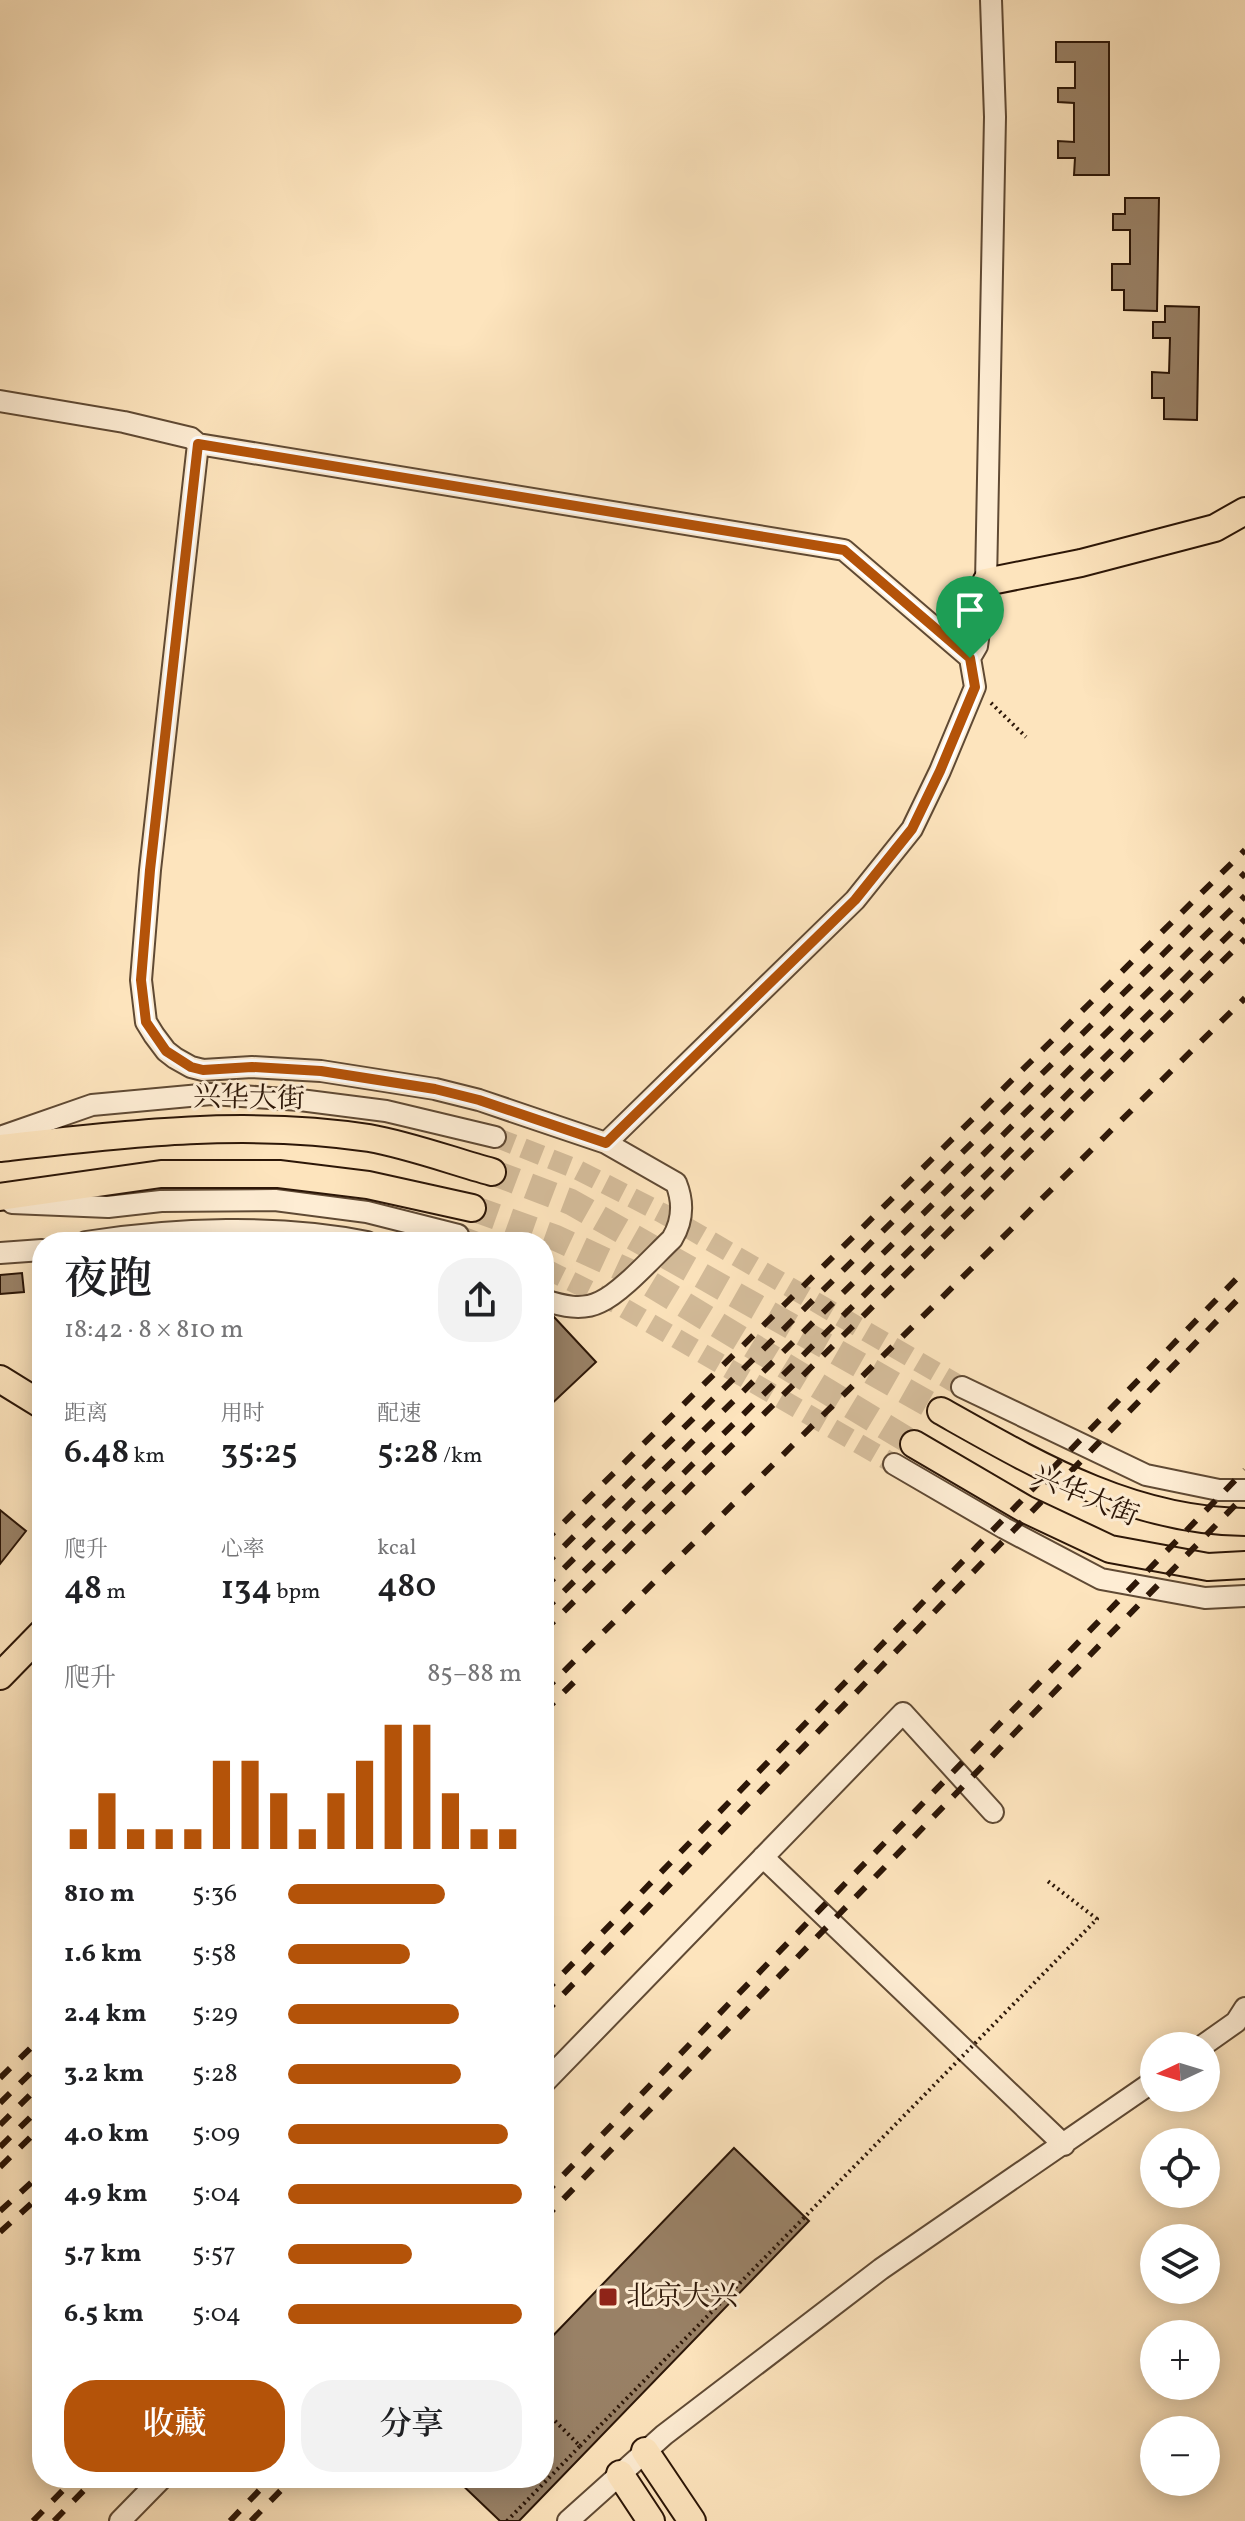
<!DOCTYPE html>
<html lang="zh">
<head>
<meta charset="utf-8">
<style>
	body { margin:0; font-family:Vollkorn,"Noto Serif SC",serif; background:#f2f2f2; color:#202124; height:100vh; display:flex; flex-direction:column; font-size:30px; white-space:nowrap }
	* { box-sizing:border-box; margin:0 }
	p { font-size:26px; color:#757577 }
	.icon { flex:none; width:44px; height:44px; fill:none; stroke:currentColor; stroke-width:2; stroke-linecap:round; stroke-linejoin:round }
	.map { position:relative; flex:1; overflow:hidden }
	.sheet { position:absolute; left:32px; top:1232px; width:522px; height:1256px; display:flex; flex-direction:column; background:#fff; border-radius:32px; box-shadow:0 4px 20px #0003 }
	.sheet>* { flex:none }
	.needle { width:52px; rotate:266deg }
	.buttons { position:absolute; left:1140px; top:2032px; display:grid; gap:16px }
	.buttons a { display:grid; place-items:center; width:80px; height:80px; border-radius:50%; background:#fff; box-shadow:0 4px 20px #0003; font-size:40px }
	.pin { position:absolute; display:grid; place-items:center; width:68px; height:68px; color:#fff; margin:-82px -34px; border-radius:50% 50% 50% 0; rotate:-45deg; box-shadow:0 0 8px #0007 }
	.pin .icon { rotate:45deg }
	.round { display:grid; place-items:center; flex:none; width:84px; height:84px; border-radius:32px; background:#f2f2f2 }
	.headline { display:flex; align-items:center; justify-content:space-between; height:136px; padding:0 32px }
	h1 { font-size:44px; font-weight:600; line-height:60px }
	.metrics { display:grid; grid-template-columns:repeat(3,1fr); gap:12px; height:136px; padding:8px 32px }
	.metrics div { display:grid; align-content:center }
	.metrics b { font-size:34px; font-weight:600 }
	.metrics small { font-size:22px; font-weight:400 }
	.metrics p { font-size:22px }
	.chart { height:224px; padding:16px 32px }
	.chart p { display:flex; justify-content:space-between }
	.chart svg { width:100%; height:144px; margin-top:8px; stroke:#b45309; stroke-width:6 }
	.button { display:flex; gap:16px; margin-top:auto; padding:16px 32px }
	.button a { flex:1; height:92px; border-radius:32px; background:#b45309; color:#fff; font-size:32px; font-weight:600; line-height:92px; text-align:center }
	.button a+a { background:#f2f2f2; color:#202124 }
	ul { padding:0 32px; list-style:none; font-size:26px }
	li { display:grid; grid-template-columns:128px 96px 1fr; align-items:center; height:60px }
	li i { height:20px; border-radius:10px; background:#b45309 }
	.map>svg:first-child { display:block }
	.building { fill:#998166; stroke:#2c1607; stroke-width:2 }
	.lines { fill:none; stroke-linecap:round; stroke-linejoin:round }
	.minor-tunnel { stroke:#d3bb99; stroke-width:20; stroke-dasharray:20 10; stroke-linecap:butt }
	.major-tunnel { stroke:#d3bb99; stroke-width:26; stroke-dasharray:26 13; stroke-linecap:butt }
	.minor-casing { stroke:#604a34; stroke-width:24 }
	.major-casing { stroke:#2c1607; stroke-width:30 }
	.path { stroke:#2c1607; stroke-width:4; stroke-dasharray:2 4; stroke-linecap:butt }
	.minor { stroke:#feedd4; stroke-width:20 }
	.major { stroke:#fde4bd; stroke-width:26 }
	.rail { stroke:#2c1607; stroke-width:6; stroke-dasharray:14 14; stroke-linecap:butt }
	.path-bridge { stroke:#2c1607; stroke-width:4; stroke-dasharray:2 4; stroke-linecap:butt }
	.route-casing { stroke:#fff; stroke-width:16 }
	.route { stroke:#b45309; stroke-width:10 }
	.poi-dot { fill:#8f2418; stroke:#feedd4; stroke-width:3 }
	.labels { text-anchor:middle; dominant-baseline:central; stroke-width:6; stroke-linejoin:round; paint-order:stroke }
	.street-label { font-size:28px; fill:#2c1607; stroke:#feedd4 }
	.poi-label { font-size:28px; fill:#2c1607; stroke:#feedd4; text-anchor:start }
</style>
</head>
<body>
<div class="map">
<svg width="1245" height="2521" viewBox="0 0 1245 2521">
	<rect width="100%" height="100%" fill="#fde4bd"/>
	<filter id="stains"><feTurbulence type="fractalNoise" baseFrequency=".0025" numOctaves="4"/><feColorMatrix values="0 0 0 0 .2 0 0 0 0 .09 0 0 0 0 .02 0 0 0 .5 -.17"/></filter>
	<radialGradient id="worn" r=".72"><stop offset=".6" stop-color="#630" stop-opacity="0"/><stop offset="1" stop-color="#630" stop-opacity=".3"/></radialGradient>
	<path class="building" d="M1056 42H1109V175H1074L1075 158H1058V141L1074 142V103L1058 102V88H1075V62H1056Z
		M1125 198H1159L1157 311 1124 310V290H1112V264H1130V230H1113V214H1125Z
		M1165 306 1199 307 1197 420 1164 419V398H1152V372L1169 373 1170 338H1153V322H1165Z
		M22 1273 24 1292 0 1294V1275Z
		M554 1317 596 1362 544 1411V1326Z
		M0 1510 26 1531 0 1564Z
		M734 2148 809 2221 519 2521H500L455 2478H544V2345Z"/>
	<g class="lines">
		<path class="minor-tunnel" d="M495 1137 576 1169 662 1213 962 1387
			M458 1235 477 1242
			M544 1268 617 1304 894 1464"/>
		<path class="major-tunnel" d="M492 1172 571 1202 941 1411
			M472 1208 556 1238 632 1273 914 1444"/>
		<g class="minor-casing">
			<path id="minor" d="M0 401 124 422 191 438 198 444 844 550 970 658 975 687 940 771 912 829 855 900 606 1143
				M198 444 150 870 141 980 146 1022 154 1035 166 1051 175 1058 191 1067 203 1070 252 1067 321 1071 435 1089 479 1100 606 1143 676 1183C684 1203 683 1221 672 1239 654 1256 621 1293 600 1302 582 1311 562 1306 544 1300
				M970 658 977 646 986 582 995 117 991 0
				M0 1137 92 1105 211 1094 300 1100 386 1111 495 1137
				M12 1203 108 1207 161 1201 275 1200 367 1212 458 1235
				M86 1242C174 1228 279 1224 367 1242
				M0 1253 42 1250
				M962 1387 1146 1475 1219 1490H1245
				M894 1464 1004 1528 1101 1579 1205 1598 1245 1596
				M763 1857 1064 2145
				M1202 2046 1236 2022 1245 2008
				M544 2083 903 1713 993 1812
				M120 2521 162 2478
				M568 2521 664 2435 881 2269 1154 2081"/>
		</g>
		<g class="major-casing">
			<path id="major" d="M986 582 1081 563 1215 528 1245 511
				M0 1148C123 1134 246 1119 369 1138 409 1145 452 1161 492 1172
				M0 1197 161 1174H279L368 1185 472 1208
				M0 1379 42 1405
				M941 1411C1037 1465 1131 1521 1245 1522
				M914 1444 1025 1509 1110 1549 1208 1567 1245 1565
				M0 1676 42 1633
				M645 2451 692 2521
				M620 2474 651 2521"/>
		</g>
		<path class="path" d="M991 703 1026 737
			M42 1921V1922
			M507 2521 580 2446 544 2410"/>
		<use href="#minor" class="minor"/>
		<use href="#major" class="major"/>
		<path class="rail" d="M544 1542 1245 850
			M544 1566 1245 873
			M544 1588 1245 896
			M544 1611 1245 919
			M544 1631 1245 939
			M544 1691 1245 998
			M544 1712 575 1681
			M544 1993 1245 1270
			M544 2014 1245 1292
			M0 2078 42 2037
			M0 2103 42 2062
			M0 2125 42 2083
			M0 2147 42 2106
			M0 2167 42 2126
			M544 2195 1245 1470
			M0 2211 42 2173
			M544 2219 1245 1495
			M0 2232 42 2194
			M33 2521 75 2478
			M54 2521 96 2478
			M230 2521 271 2478
			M251 2521 293 2478"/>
		<path class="path-bridge" d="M580 2446 1097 1919 1045 1879"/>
	</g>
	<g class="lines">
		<g class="route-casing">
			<path id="route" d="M198 444 844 550 970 658 975 687 940 771 912 829 855 900 606 1143 479 1100 435 1089 321 1071 252 1067 203 1070 191 1067 166 1051 146 1022 141 980 150 870Z"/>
		</g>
		<use href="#route" class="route"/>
	</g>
	<rect class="poi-dot" x="598" y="2287" width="20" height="20" rx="4"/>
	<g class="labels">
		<g class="street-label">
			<text transform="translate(249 1099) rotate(1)">兴华大街</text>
			<text transform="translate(1085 1497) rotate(23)">兴华大街</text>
		</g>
		<g class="poi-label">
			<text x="626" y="2297">北京大兴</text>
		</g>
	</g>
	<rect width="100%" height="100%" filter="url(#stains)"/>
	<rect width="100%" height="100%" fill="url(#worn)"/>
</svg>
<div class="buttons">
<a><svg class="needle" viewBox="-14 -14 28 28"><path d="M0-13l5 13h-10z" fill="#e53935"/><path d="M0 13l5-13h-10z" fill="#757577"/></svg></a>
<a><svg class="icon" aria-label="locate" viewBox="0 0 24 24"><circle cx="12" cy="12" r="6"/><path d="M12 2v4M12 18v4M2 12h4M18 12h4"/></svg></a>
<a><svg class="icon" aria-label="layers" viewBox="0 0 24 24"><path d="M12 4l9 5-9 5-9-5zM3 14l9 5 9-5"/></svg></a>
<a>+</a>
<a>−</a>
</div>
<div class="pin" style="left:970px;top:658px;background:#1e9e55"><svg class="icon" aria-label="arrive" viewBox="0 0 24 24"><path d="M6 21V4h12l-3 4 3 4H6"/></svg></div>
<section class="sheet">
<div class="headline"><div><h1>夜跑</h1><p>18:42 · 8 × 810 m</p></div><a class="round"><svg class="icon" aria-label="share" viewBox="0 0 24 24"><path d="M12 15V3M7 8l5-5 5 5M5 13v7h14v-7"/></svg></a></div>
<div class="metrics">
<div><p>距离</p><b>6.48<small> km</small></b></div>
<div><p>用时</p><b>35:25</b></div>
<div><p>配速</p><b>5:28<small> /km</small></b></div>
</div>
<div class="metrics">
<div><p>爬升</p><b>48<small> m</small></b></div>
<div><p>心率</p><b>134<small> bpm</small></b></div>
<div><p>kcal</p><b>480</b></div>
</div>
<div class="chart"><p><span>爬升</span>85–88 m</p>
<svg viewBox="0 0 160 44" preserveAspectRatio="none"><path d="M5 44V38M15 44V27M25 44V38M35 44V38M45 44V38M55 44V17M65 44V17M75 44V27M85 44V38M95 44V27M105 44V17M115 44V6M125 44V6M135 44V27M145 44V38M155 44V38"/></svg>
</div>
<ul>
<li><b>810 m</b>5:36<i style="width:67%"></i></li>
<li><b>1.6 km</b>5:58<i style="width:52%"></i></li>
<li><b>2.4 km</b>5:29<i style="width:73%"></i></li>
<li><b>3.2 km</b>5:28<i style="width:74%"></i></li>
<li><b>4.0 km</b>5:09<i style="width:94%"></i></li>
<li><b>4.9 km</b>5:04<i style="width:100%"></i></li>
<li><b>5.7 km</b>5:57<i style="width:53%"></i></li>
<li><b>6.5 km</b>5:04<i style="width:100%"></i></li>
</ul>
<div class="button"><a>收藏</a><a>分享</a></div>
</section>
</div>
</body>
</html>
